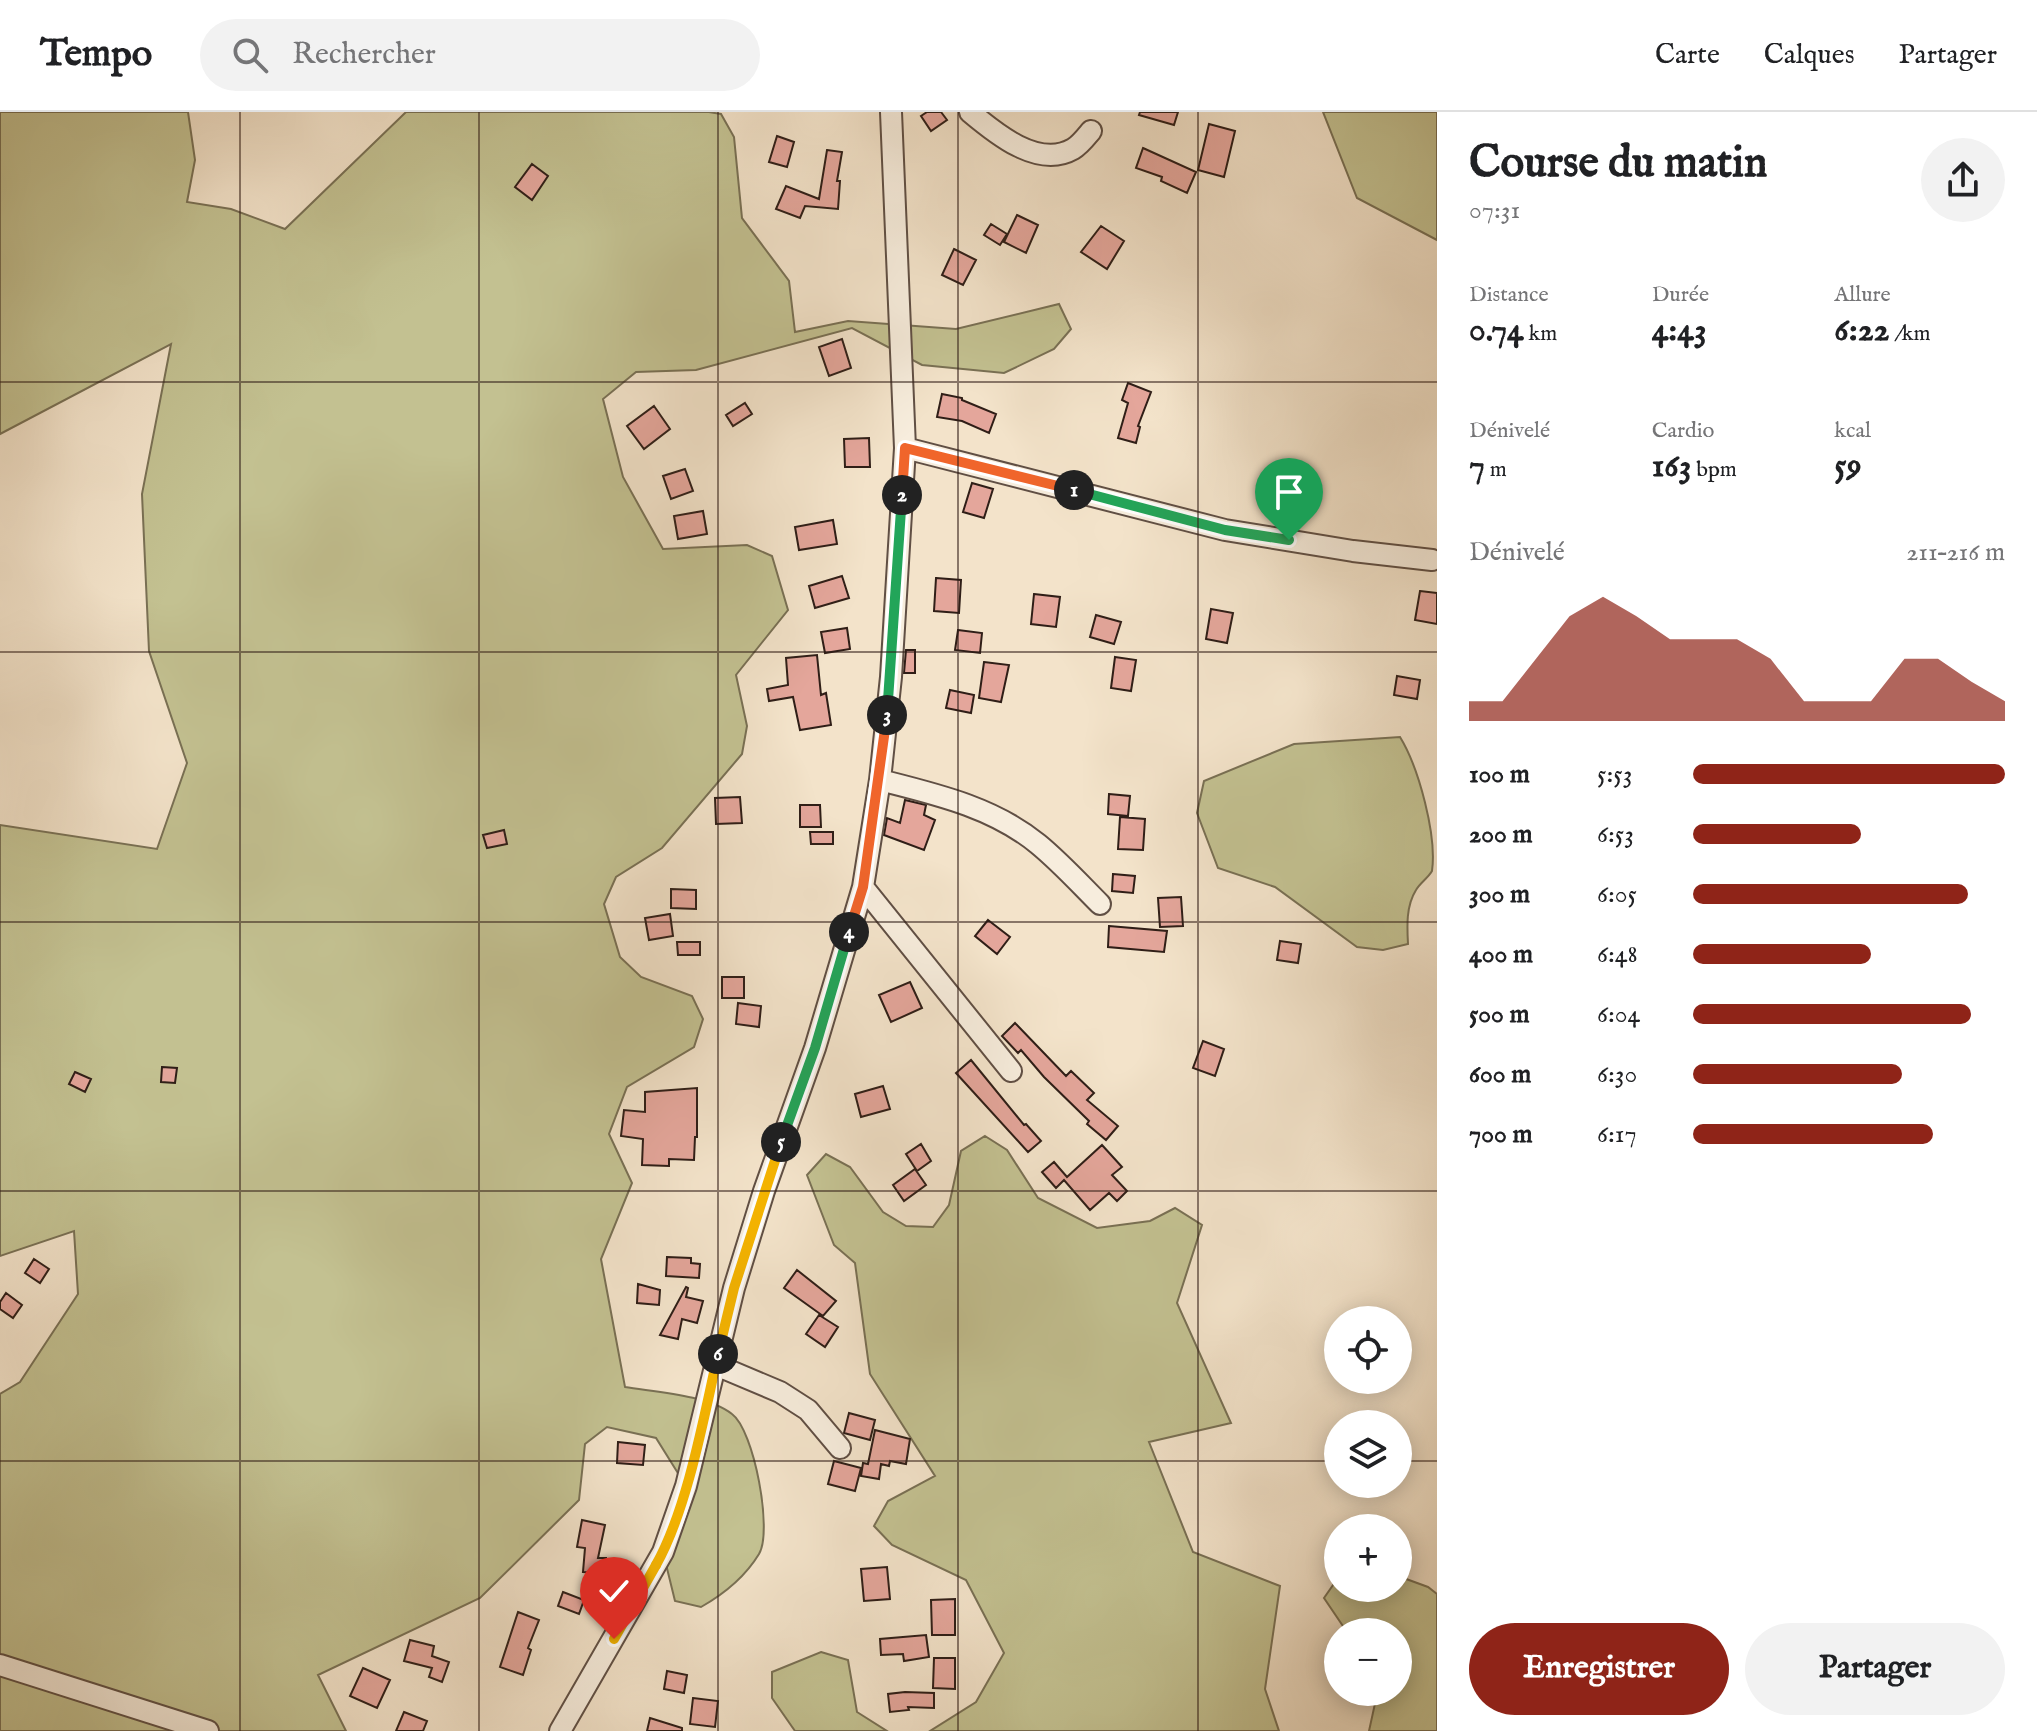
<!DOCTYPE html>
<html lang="fr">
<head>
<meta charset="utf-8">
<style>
	body { margin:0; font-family:"IM FELL English",serif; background:#f2f2f2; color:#202124; height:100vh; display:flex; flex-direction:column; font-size:30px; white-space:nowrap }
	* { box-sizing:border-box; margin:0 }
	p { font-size:26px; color:#757577 }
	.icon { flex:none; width:44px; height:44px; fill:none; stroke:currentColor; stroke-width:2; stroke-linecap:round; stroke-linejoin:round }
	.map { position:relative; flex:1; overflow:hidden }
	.drawer { display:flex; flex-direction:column; background:#fff; width:600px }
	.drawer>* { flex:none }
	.buttons { position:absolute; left:1324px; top:1194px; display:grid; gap:16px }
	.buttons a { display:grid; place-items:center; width:88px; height:88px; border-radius:50%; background:#fff; box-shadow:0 4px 20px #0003; font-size:40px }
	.pin { position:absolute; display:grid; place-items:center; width:68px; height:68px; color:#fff; margin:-82px -34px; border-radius:50% 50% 50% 0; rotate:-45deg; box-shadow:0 0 8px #0007 }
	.pin .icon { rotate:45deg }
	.km { position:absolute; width:40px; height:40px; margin:-20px; border-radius:50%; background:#222; color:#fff; font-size:22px; line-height:40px; text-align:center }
	.round { display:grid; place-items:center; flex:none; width:84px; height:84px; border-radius:42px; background:#f2f2f2 }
	.overview { display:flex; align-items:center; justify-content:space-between; height:136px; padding:0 32px }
	h1 { font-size:44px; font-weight:800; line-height:60px }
	.stats { display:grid; grid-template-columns:repeat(3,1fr); gap:12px; height:136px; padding:8px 32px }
	.stats div { display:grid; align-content:center }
	.stats b { font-size:34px; font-weight:800 }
	.stats small { font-size:22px; font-weight:400 }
	.stats p { font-size:22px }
	.chart { height:224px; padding:16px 32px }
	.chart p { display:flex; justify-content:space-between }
	.chart svg { width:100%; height:144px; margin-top:8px; fill:#8f2418; opacity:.7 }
	.button { display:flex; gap:16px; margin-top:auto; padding:16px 32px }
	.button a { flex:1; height:92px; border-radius:48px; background:#8f2418; color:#fff; font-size:32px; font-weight:800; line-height:92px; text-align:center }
	.button a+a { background:#f2f2f2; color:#202124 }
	ul { padding:0 32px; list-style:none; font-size:26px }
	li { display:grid; grid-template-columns:128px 96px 1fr; align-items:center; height:60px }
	li i { height:20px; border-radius:10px; background:#8f2418 }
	header { display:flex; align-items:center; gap:48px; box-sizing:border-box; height:112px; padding:0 40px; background:#fff; border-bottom:2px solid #e0e0e0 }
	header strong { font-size:38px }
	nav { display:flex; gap:44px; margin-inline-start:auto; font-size:28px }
	.search { width:560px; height:72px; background:#f2f2f2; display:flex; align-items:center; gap:20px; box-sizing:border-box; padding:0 28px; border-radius:44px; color:#757577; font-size:30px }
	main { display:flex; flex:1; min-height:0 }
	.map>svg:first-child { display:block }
	.green { fill:#c3c191; stroke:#797054; stroke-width:2 }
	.building { fill:#e4a69b; stroke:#2f1e17; stroke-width:2 }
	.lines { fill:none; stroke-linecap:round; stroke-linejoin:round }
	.minor-casing { stroke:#604f44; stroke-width:24 }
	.minor { stroke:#f7eddd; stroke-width:20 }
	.split-1-casing { stroke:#fff; stroke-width:16 }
	.split-2-casing { stroke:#fff; stroke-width:16 }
	.split-3-casing { stroke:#fff; stroke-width:16 }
	.split-4-casing { stroke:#fff; stroke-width:16 }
	.split-5-casing { stroke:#fff; stroke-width:16 }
	.split-6-casing { stroke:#fff; stroke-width:16 }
	.split-7-casing { stroke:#fff; stroke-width:16 }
	.split-8-casing { stroke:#fff; stroke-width:16 }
	.split-1 { stroke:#22a559; stroke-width:10 }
	.split-2 { stroke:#f0652b; stroke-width:10 }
	.split-3 { stroke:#22a559; stroke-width:10 }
	.split-4 { stroke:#f0652b; stroke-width:10 }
	.split-5 { stroke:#22a559; stroke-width:10 }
	.split-6 { stroke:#f5b400; stroke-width:10 }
	.split-7 { stroke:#f5b400; stroke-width:10 }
	.split-8 { stroke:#f5b400; stroke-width:10 }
	.grid { fill:none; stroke:#2f1e17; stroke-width:2; stroke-opacity:0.55 }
</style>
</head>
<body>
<header>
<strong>Tempo</strong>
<div class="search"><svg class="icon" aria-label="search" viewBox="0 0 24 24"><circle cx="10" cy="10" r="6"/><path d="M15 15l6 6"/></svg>Rechercher</div>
<nav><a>Carte</a><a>Calques</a><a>Partager</a></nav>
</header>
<main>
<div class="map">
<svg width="1437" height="1619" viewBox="0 0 1437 1619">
	<rect width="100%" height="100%" fill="#f3e3ca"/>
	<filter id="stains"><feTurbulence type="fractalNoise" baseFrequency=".0025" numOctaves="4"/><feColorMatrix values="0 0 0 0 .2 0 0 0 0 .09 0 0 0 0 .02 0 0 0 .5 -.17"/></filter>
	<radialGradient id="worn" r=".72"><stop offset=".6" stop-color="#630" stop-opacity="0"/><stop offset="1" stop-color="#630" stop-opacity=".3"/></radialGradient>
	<path class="green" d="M0 0H188L195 48 187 90 231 97 285 117 406 0H709L721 2 734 25 742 106 789 169 795 220 848 209 956 217 1059 192 1071 217 1054 237 1004 261 922 253 852 216 696 258 636 260 603 287 623 365 663 437 747 433 772 444 788 498 736 563 747 614 742 642 662 736 616 765 604 792 620 845 641 865 692 884 703 907 694 935 627 975 609 1022 632 1071 601 1147 625 1275C655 1280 708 1283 732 1302 754 1318 773 1419 759 1442 745 1465 724 1482 701 1495L675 1489 663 1440 686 1374 656 1326 607 1315 585 1332 579 1388 480 1486 318 1563 346 1619H0V1282L20 1270 78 1182 74 1119 0 1144V713L157 737 187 651 149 539 142 382 171 232 0 322Z
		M1323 0H1437V128L1357 86Z
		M1400 625C1419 656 1437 724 1432 759 1428 766 1420 771 1416 778 1406 794 1407 814 1408 832L1383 838 1357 835 1275 775 1218 756 1197 701 1204 669 1294 632Z
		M985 1024 1007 1038 1038 1086 1097 1116 1150 1109 1175 1096 1202 1113 1177 1191 1231 1311 1149 1330 1193 1440 1280 1474 1265 1577 1279 1619H930L976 1590 1004 1541 966 1468 892 1433 874 1414 888 1389 935 1364 870 1262 855 1151 834 1133 807 1063 826 1042 850 1055 883 1100 906 1114 933 1115 949 1093 961 1039Z
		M1398 1464 1428 1475 1437 1482V1619H1369L1376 1587 1375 1580H1398V1520H1347L1324 1486 1338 1466V1476H1398Z
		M821 1540 848 1548 857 1600 887 1619H795L772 1586V1560Z"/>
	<path class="building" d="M927 0H941L947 8 931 19 921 4Z
		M1140 0H1178L1174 13 1139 3Z
		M1209 12 1235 19 1224 65 1198 58Z
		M777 24 794 30 787 55 769 50Z
		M1143 36 1196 60 1187 81 1161 69 1162 65 1136 56Z
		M827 38 842 40 837 69H840L838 97 805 94 800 106 776 97 786 74 819 87Z
		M532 52 548 64 532 88 515 75Z
		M1017 103 1038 113 1026 141 1004 130Z
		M991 112 1007 122 1000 133 984 123Z
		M1101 114 1124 129 1107 157 1081 140Z
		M954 137 976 148 963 173 942 163Z
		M842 227 851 256 829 264 819 235Z
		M1128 271 1151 280 1138 314 1140 315 1136 331 1118 326 1128 291 1122 288Z
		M942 282 962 286V288L996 302 989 321 962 309 937 305Z
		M745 291 752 302 733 314 726 303Z
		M654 294 670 317 644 337 627 314Z
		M869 326 870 355H845L844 327Z
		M685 357 693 379 671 387 663 364Z
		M972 371 993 377 984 406 963 400Z
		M703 399 707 422 678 427 674 404Z
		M833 408 837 432 799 438 795 415Z
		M842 464 849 486 815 496 809 474Z
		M936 466 961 468 959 501 934 499Z
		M1420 479 1437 481V512L1415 508Z
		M1034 482 1060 485 1056 515 1031 512Z
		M1211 497 1233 501 1227 531 1206 527Z
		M1096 503 1121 510 1114 532 1090 525Z
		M847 516 850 537 825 541 821 520Z
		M958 518 982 521 980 541 955 538Z
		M906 538H915V561H904Z
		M817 543 821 583 826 581 831 613 800 618 793 585 769 589 767 577 788 573 786 546Z
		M1115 545 1136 548 1131 579 1111 576Z
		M984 550 1009 553 1001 590 979 586Z
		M1397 564 1420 568 1417 587 1394 583Z
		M950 578 974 583 971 601 946 596Z
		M1109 682 1130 684 1128 704 1108 702Z
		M740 685 742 711 716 712 715 686Z
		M905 688 926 693 924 703 935 708 924 738 884 723 887 706 900 711Z
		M800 693H820L821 715H800Z
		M1120 705 1145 707 1143 738 1118 737Z
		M504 718 507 732 487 736 483 723Z
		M810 720H833V732H811Z
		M1113 762 1135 764 1133 781 1112 779Z
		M671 777 696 778V797L671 796Z
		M1181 785 1183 814 1160 815 1158 786Z
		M670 802 673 824 649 828 645 806Z
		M988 808 1010 825 997 842 975 824Z
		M1109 814 1167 819 1164 840 1108 835Z
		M1280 829 1301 832 1298 851 1277 848Z
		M677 830H700V843H678Z
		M722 865H744V886H722Z
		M910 870 922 896 891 910 879 883Z
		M738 891 761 894 759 915 736 912Z
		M1015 911 1066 964 1071 959 1094 981 1087 988 1118 1014 1106 1028 1087 1012 1089 1009 1044 965 1021 938 1018 941 1002 924Z
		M1203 929 1224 937 1215 964 1193 956Z
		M971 948 1024 1013 1026 1012 1041 1029 1028 1040 956 961Z
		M162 955 177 956 175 971 161 970Z
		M75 960 91 967 85 980 69 972Z
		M883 974 890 997 861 1005 855 982Z
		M697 976V1025H695L694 1048 669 1047V1054L642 1053 643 1027 621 1024 624 998 645 1000V980Z
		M921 1032 931 1049 917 1059 906 1042Z
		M1102 1033 1122 1055 1112 1063 1127 1079 1117 1089 1109 1081 1090 1098 1064 1068 1056 1076 1042 1060 1054 1050 1067 1065Z
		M915 1057 926 1073 904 1089 893 1073Z
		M667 1145 691 1146V1151L700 1152 699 1166 666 1164Z
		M34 1147 49 1157 40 1171 25 1161Z
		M797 1158 836 1189 823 1204 784 1176Z
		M638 1172 660 1178 659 1193 637 1191Z
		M686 1175 688 1176 686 1185 703 1189 697 1211 682 1207 678 1227 660 1223Z
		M6 1181 22 1193 13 1206 0 1197V1190Z
		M819 1203 838 1215 825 1235 806 1222Z
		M849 1301 875 1308 870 1328 844 1321Z
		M875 1318 910 1327 906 1352 890 1349 889 1354 881 1352 879 1367 861 1364 863 1351 868 1352Z
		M618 1330 645 1333 643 1353 617 1351Z
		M834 1349 861 1356 855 1379 828 1372Z
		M582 1408 605 1413 598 1446H606L605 1461 583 1460 585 1436 577 1435Z
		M887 1455 890 1487 864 1489 861 1457Z
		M563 1480 584 1488 579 1502 558 1494Z
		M955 1487V1523H932L931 1488Z
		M518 1500 539 1508 528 1536 531 1538 523 1563 500 1555Z
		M926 1523 929 1545 904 1549 903 1542 881 1543 880 1527Z
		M410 1528 434 1534 432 1544 449 1550 442 1570 429 1565 432 1556 404 1549Z
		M934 1546H955V1577L933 1576Z
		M363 1556 390 1568 377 1596 350 1584Z
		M667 1559 687 1563 684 1581 664 1577Z
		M905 1580 934 1581V1596L908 1595 909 1598 890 1600 888 1582Z
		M693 1586 718 1589 715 1615 690 1612Z
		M404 1600 427 1609 423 1619H396Z
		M650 1606 682 1616V1619H647Z"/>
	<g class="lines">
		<g class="minor-casing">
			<path id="minor" d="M970 0C995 21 1038 57 1073 37 1080 33 1086 25 1091 19
				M905 336 1225 418 1353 439 1432 448
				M880 668C935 682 993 695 1038 732 1060 750 1080 772 1100 792
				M863 775 1011 959
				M716 1253 780 1280 808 1298 840 1336
				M0 1553 208 1619
				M560 1619 663 1440 686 1374 734 1176 764 1079 815 936 863 775 880 668 891 565 905 336 891 0"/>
		</g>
		<use href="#minor" class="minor"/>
	</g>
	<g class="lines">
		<g class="split-1-casing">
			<path id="split-1" d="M1074 378 1225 418 1289 428"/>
		</g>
		<g class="split-2-casing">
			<path id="split-2" d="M902 383 905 336 1074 378"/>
		</g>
		<g class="split-3-casing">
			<path id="split-3" d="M887 603 902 383"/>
		</g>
		<g class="split-4-casing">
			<path id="split-4" d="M849 820 863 775 887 603"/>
		</g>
		<g class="split-5-casing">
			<path id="split-5" d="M781 1030 815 936 849 820"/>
		</g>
		<g class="split-6-casing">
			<path id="split-6" d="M718 1242 734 1176 781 1030"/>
		</g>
		<g class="split-7-casing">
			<path id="split-7" d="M656 1453C687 1398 704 1305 718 1242"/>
		</g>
		<g class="split-8-casing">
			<path id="split-8" d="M614 1527 656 1453"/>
		</g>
		<use href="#split-1" class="split-1"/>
		<use href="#split-2" class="split-2"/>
		<use href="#split-3" class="split-3"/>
		<use href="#split-4" class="split-4"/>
		<use href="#split-5" class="split-5"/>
		<use href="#split-6" class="split-6"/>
		<use href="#split-7" class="split-7"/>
		<use href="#split-8" class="split-8"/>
	</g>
	<path class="grid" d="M240 0V1619M479 0V1619M718 0V1619M958 0V1619M1198 0V1619M0 270H1437M0 540H1437M0 810H1437M0 1079H1437M0 1349H1338M1398 1349H1437"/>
	<rect width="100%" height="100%" filter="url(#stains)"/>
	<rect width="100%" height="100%" fill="url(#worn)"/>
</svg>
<div class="buttons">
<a><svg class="icon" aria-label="locate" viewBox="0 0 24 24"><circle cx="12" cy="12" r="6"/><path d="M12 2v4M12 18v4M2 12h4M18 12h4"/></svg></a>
<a><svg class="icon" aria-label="layers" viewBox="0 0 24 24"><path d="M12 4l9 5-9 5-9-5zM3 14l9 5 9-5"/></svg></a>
<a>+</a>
<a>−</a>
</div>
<div class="pin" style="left:1289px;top:428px;background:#1e9e55"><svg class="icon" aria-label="arrive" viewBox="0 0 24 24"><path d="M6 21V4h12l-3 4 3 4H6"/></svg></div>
<div class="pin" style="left:614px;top:1527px;background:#d93025"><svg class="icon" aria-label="check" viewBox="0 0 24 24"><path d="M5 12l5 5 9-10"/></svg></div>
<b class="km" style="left:1074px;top:378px">1</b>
<b class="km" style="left:902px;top:383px">2</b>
<b class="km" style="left:887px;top:603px">3</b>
<b class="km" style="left:849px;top:820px">4</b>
<b class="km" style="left:781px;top:1030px">5</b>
<b class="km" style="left:718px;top:1242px">6</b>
</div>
<section class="drawer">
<div class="overview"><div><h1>Course du matin</h1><p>07:31</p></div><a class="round"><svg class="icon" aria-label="share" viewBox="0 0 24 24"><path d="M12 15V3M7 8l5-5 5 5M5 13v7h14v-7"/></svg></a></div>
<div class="stats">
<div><p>Distance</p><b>0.74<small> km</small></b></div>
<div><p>Durée</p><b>4:43</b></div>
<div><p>Allure</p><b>6:22<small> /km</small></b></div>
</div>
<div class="stats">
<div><p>Dénivelé</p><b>7<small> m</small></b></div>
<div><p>Cardio</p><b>163<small> bpm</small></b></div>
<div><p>kcal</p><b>59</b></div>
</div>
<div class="chart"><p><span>Dénivelé</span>211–216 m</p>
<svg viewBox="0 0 160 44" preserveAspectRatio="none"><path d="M0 44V38L10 38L20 25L30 12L40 6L50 12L60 19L70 19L80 19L90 25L100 38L110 38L120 38L130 25L140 25L150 32L160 38V44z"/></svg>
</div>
<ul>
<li><b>100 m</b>5:53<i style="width:100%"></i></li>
<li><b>200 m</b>6:53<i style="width:54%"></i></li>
<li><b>300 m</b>6:05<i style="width:88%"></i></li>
<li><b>400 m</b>6:48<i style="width:57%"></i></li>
<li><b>500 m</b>6:04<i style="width:89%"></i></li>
<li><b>600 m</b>6:30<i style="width:67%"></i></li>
<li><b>700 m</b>6:17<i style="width:77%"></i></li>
</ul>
<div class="button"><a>Enregistrer</a><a>Partager</a></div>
</section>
</main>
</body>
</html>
